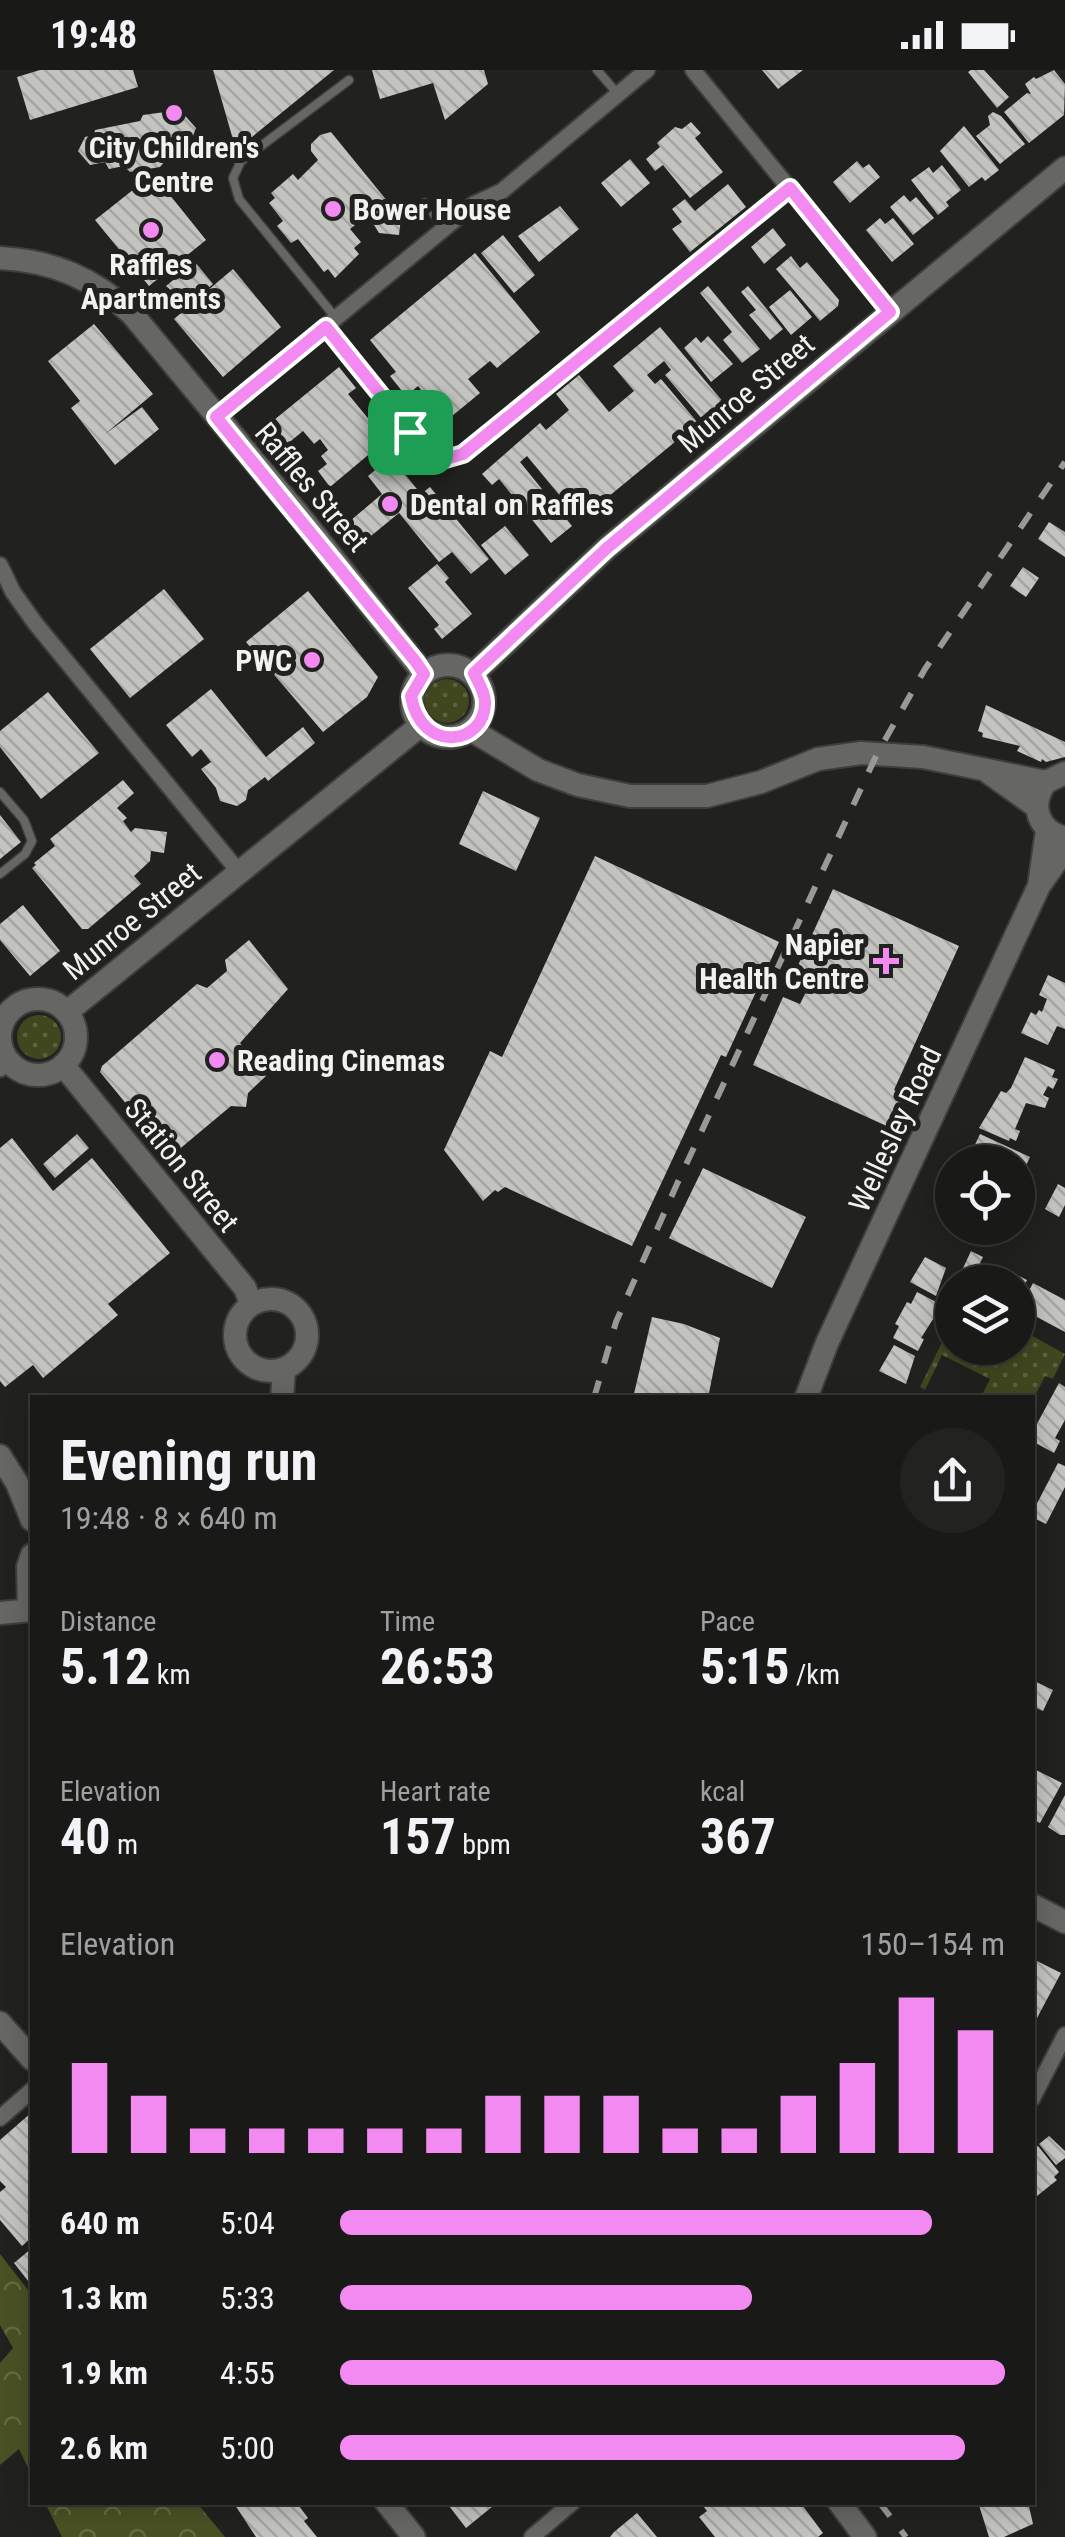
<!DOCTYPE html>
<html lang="en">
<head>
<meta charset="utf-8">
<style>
	body { margin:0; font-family:"Roboto Condensed",sans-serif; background:#222220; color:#f1f3f6; height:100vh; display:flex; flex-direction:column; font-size:38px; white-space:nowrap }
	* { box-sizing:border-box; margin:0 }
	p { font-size:32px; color:#9fa0a1 }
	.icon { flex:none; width:55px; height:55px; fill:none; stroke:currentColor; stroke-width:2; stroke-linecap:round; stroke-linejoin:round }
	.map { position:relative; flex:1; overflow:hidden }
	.drawer { position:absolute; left:30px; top:1325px; width:1005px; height:1110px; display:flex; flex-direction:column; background:#191917; border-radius:0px; box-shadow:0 5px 25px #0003,0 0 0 2px #373836 }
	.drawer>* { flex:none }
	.controls { position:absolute; left:935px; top:1075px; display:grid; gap:20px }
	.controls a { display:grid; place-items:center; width:100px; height:100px; border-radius:50%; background:#191917; box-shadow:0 5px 25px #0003,0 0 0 2px #373836; font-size:50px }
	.pin { position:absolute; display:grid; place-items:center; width:85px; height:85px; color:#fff; margin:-42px; border-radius:20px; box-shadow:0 5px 15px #0006 }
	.round { display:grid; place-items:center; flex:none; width:105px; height:105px; border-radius:52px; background:#222220 }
	.headline { display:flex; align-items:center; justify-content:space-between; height:170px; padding:0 30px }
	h1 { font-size:55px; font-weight:700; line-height:75px }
	.metrics { display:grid; grid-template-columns:repeat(3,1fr); gap:15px; height:170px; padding:10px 30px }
	.metrics div { display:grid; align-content:center }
	.metrics b { font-size:50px; font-weight:700 }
	.metrics small { font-size:28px; font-weight:400 }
	.metrics p { font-size:28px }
	.chart { height:280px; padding:20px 30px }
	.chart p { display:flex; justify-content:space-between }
	.chart svg { width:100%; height:180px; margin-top:10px; stroke:#f38af2; stroke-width:6 }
	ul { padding:0 30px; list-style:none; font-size:32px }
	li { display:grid; grid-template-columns:160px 120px 1fr; align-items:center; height:75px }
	li i { height:25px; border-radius:12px; background:#f38af2 }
	.status { display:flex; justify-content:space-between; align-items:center; height:70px; padding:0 50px; background:#191917; direction:ltr }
	.status svg { height:28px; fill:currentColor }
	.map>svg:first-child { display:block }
	.grass { fill:url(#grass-dots) }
	.forest { fill:url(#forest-crowns) }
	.building { fill:url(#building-back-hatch) }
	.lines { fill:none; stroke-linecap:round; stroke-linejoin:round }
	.lane-casing { stroke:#3e3e3c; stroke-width:11 }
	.street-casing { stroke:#3e3e3c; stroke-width:19 }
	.secondary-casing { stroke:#3e3e3c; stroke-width:26 }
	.lane { stroke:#666764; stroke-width:8 }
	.street { stroke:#666764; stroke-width:15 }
	.secondary { stroke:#666764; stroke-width:22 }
	.rail { stroke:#999997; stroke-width:6; stroke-dasharray:18 18; stroke-linecap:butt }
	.route-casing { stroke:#fff; stroke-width:20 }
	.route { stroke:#f38af2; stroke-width:12 }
	.poi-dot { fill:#f38af2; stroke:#21211f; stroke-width:4 }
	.labels { text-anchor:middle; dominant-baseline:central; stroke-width:10; stroke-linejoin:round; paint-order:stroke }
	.poi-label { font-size:30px; font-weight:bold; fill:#f2f2f0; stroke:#21211f; text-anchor:start }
	.street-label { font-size:30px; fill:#f2f2f0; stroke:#21211f }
</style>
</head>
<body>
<div class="status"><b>19:48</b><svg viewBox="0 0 49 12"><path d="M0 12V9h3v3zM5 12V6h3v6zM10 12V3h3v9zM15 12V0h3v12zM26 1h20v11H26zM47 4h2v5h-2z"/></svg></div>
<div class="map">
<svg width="1065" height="2467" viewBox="0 0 1065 2467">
	<defs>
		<pattern id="grass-dots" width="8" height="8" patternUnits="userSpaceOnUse" patternTransform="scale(2.5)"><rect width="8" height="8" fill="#40471f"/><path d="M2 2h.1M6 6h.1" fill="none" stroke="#5c6240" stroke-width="1.8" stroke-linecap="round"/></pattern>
		<pattern id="forest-crowns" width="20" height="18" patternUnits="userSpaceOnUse" patternTransform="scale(2.5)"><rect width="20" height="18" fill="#495124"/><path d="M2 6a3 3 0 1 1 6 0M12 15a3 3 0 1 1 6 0" fill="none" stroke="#646a44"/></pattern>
		<pattern id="building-back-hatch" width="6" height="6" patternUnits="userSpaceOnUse" patternTransform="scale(2.5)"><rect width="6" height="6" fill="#c3c4c0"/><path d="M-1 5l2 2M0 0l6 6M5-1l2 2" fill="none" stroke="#a4a5a2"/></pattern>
	</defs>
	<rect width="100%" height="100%" fill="#21211f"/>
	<path class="grass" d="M425 631a22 22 0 1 1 44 0a22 22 0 1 1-44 0Z
		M17 967a22 22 0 1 1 44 0a22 22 0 1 1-44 0Z
		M952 1252V1278H1018V1258L1065 1284 1053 1309 1045 1306 1033 1330 1032 1328 981 1327 990 1309 942 1285 925 1320 920 1317Z"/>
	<path class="forest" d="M0 2184 32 2225V2406L19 2379 0 2395V2293L13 2278 0 2255Z
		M45 2433H197L225 2467H62Z"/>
	<path class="building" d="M40 0H133L138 17 30 50 17 7Z
		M213 0H334L236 80Z
		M372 0H484L488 14 445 50 433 13 380 29Z
		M762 0H803L778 19Z
		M971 0H984L1009 27 997 38 968 2Z
		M1054 0 1065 14 1064 45 1029 73 1004 42 1027 23 1031 24 1025 14 1034 7 1036 9Z
		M180 40 196 58 188 79 173 81 160 97 130 102 124 96 109 99 105 92 90 95 78 81 85 67 94 65 95 60 140 51 143 45Z
		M993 42 1001 46 1025 74 1000 94 976 66 990 55 988 46Z
		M691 52 701 63 695 68 723 102 690 128 663 95 655 101 646 89 660 77 657 73 675 57 682 59Z
		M964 56 999 100 985 111 982 107 969 117 940 81Z
		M331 62 401 148 399 165 379 163 368 145 350 159 361 172 354 178 359 184 335 208 328 199 324 202 298 169 291 173 277 156 283 151 269 133 275 128 271 123 293 104 298 110 318 90 311 81V74L320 65Z
		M630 89 650 113 621 137 601 113Z
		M857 91 863 98 869 94 880 107 850 133 833 112Z
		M942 95 961 120 946 132 949 136 938 145 911 110 929 97 933 103Z
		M153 104 206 170 149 216 95 150Z
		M728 114 746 137 690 182 672 159 682 152 672 139 685 129 695 141Z
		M904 125 910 132 916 127 934 148 913 165 890 137Z
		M560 136 579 159 539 192 518 166Z
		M880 148 885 154 893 148 914 174 892 192 866 160Z
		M773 158 786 175 764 194 751 177Z
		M503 165 535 205 514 223 481 183Z
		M475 183 540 262 497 298 490 291 468 309 480 323 446 351 418 316 406 326 390 306 396 302 370 270Z
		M791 186 800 198 807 192 839 230 838 236 820 251 776 199Z
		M195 192 213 214 188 235 166 216Z
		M233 199 281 257 223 307 174 249Z
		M708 216 760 279 742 293 723 270 732 262 700 223Z
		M748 216 783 259 770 270 749 245 756 240 741 222Z
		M790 220 812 247 791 265 769 237Z
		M94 254 153 324 105 364 142 337 159 359 115 395 71 338 80 331 48 291Z
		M660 257 724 333 703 350 665 305 671 300 664 291 647 305 655 314 661 309 698 353 580 450 527 386 520 392 572 456 551 473 499 409 492 415 482 404 540 353 546 360 569 340 556 324 579 305 609 342 634 321 613 296Z
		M708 266 733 294 711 312 684 278 696 267 701 273Z
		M339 297 356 318 348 324 386 370 330 417 318 401 327 394 321 386 328 380 320 369 314 374 303 361 280 380 263 359Z
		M391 387 421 424 430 417 489 489 471 504 452 482 439 492 399 443 366 470 350 451 382 424 368 406Z
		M1049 452 1065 462V487L1038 469Z
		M505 456 529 485 505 505 481 475Z
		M437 494 449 508 445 512 472 544 442 569 434 559 439 555 408 518Z
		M1023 497 1039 508 1026 527 1010 516Z
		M164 519 204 569 130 628 90 579Z
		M308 521 378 607 367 627 323 662 246 572Z
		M211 619 266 687 303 657 315 673 268 711 265 707 248 720 246 730 237 736 220 731 216 718 201 699 211 692 201 679 192 687 166 655Z
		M48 622 99 683 41 729 0 677V661Z
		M986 635 1065 672V687L1046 692 1042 689 1041 692 1017 681 1020 676 982 667 983 663 978 661Z
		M123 710 134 723 117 738 127 748 123 751 131 762 135 758 167 762 164 783 151 781 150 791 134 806 141 814 88 859H82L32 798 36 795 34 793 55 776 50 769Z
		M483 721 540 748 516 801 459 774Z
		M0 745 21 772 0 789Z
		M595 786 779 872 726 987 721 985 632 1176 505 1117 498 1122 495 1120 483 1131 444 1080 490 981 502 987Z
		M833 819 959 876 894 1020 906 1025 891 1058 753 995 783 927 800 934 812 910 795 902Z
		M23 835 60 881 30 906 0 870V854Z
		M249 870 288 919 240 973 266 1006 248 1023 246 1037 231 1036 170 1087 100 1002 102 996 197 914 207 918 227 901 225 890Z
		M1048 905 1065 913V959L1057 956 1048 975 1021 963 1031 942 1036 945 1039 940 1042 942 1047 929 1039 925Z
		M1025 987 1055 1000 1052 1007 1058 1009 1053 1019 1048 1016 1043 1025 1049 1028 1045 1038 1026 1033 1015 1059 1020 1061 1016 1071 1010 1068 1009 1071 979 1058 1001 1021 1006 1023 1011 1018Z
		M77 1064 89 1078 55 1108 43 1094Z
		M980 1064 1030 1087 1023 1102 1018 1099V1092H1003L973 1079Z
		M12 1068 53 1121 92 1088 170 1183 108 1234 118 1245 43 1308 33 1295 5 1317 0 1311V1078Z
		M703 1098 806 1147 772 1218 669 1168Z
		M1058 1114 1065 1118V1135L1059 1147 1045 1139Z
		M971 1181 983 1187 980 1193 1013 1209 1015 1204 1027 1210 1018 1230V1212H970L959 1207Z
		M925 1187 946 1198 936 1226 910 1212Z
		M1033 1213 1065 1230V1262L1020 1238Z
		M917 1222 942 1235 921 1268 924 1269 918 1281 893 1268 899 1256 895 1254 907 1232 911 1234Z
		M652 1247 684 1254 720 1268 708 1328H633Z
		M894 1275 915 1286 906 1314 879 1301Z
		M1059 1313 1065 1317V1350L1055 1368 1060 1371 1054 1383 1032 1371V1363Z
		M1058 1393 1065 1396V1417L1046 1454 1032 1447V1443Z
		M1032 1610 1053 1620 1043 1641 1032 1636Z
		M1032 1698 1062 1713 1040 1753 1032 1749Z
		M1065 1725V1765H1060L1048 1757Z
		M1035 1890 1061 1903 1037 1948 1032 1946Z
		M32 2042V2167L22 2176 0 2150V2122L6 2117 0 2111V2070Z
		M1049 2066 1065 2081V2088L1056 2095 1039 2074Z
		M1038 2076 1059 2102 1054 2107 1057 2110 1032 2130V2080Z
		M32 2178V2216L14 2193Z
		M233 2432H296L308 2448 304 2451 317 2467H256Z
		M446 2432H498L466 2458Z
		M700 2432H800L823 2463 818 2467H715L699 2447 707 2441Z
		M978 2432H1028L1033 2454 1004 2467H989Z
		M637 2443 657 2467H610L614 2462Z"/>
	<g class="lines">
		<g class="lane-casing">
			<path id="lane" d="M597 0 617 23
				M425 133 444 157
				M336 248 239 129 233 108 241 91 349 10
				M326 258 431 386 442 389 463 384 789 118
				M0 722 24 750 32 771 25 784 0 804"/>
		</g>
		<g class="street-casing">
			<path id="street" d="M693 0 890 242
				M216 347 474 134 502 121 647 0
				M0 495 13 522 35 553 239 802
				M0 999 10 991
				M1032 2029 1065 1965
				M0 2048 32 2020
				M532 2467 573 2432"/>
		</g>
		<g class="secondary-casing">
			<path id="secondary" d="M0 188C53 191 93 208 132 244L303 450 424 604
				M412 631a36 36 0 1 1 72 0a36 36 0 1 1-72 0Z
				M474 603 607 478 1065 98
				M471 660 538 700 578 715 630 726H707L761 712 818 689 861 683 923 687 1046 712
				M988 702 1037 737
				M1065 703 1046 712C1029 735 1038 761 1065 768
				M1039 816 1047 760
				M0 967a38 38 0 1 1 76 0a38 38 0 1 1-76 0Z
				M67 942 421 655
				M63 995 245 1218 251 1234
				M235 1265a36 36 0 1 1 72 0a36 36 0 1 1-72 0Z
				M282 1328 284 1300
				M806 1328 827 1273 1019 859 1039 816 1065 779
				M0 1386 17 1413 32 1450
				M29 1540 28 1497 32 1485
				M0 1543 32 1540
				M1032 1835 1065 1852
				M0 1953 32 1989
				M386 2432 414 2467
				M839 2432 865 2467"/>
		</g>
		<use href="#lane" class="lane"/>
		<use href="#street" class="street"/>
		<use href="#secondary" class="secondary"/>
		<path class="rail" d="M594 1328 616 1252 677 1114 877 684 925 599 1065 392
			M879 2432 906 2467"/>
	</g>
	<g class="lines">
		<g class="route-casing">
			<path id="route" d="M790 118 890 242 607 478 474 603C478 612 485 622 485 632 486 675 421 685 411 626L424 604 416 592 216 347 326 257 430 386 442 390 463 384Z"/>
		</g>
		<use href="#route" class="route"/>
	</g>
	<g class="poi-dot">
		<circle cx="174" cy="43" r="10"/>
		<circle cx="333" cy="139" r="10"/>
		<circle cx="151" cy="160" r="10"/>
		<circle cx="390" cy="434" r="10"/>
		<circle cx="312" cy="590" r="10"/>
		<path d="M881 876h10v10h10v10h-10v10h-10v-10h-10v-10h10z"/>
		<circle cx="217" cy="990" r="10"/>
	</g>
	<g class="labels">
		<g class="poi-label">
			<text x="174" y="77" text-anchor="middle">City Children's<tspan x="174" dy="34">Centre</tspan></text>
			<text x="353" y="139">Bower House</text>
			<text x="151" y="194" text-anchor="middle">Raffles<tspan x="151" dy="34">Apartments</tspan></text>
			<text x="410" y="434">Dental on Raffles</text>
			<text x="292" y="590" text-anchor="end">PWC</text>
			<text x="864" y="874" text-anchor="end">Napier<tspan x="864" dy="34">Health Centre</tspan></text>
			<text x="237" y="990">Reading Cinemas</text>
		</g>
		<g class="street-label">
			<text transform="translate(746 323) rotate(-40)">Munroe Street</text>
			<text transform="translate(312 417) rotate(50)">Raffles Street</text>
			<text transform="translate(132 851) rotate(-39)">Munroe Street</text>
			<text transform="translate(895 1059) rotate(-65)">Wellesley Road</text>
			<text transform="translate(182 1095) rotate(51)">Station Street</text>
		</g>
	</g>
</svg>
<div class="controls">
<a><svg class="icon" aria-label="locate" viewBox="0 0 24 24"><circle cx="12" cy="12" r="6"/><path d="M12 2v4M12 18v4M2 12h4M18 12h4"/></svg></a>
<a><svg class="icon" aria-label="layers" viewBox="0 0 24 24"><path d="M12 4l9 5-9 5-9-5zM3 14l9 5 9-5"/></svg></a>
</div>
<div class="pin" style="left:410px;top:362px;background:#1e9e55"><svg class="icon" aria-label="arrive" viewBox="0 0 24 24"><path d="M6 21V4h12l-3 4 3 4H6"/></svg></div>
<section class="drawer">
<div class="headline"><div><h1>Evening run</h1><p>19:48 · 8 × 640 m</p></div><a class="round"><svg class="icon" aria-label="share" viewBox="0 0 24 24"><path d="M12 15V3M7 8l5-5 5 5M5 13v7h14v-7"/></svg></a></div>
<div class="metrics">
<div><p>Distance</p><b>5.12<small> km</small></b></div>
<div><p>Time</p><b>26:53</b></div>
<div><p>Pace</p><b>5:15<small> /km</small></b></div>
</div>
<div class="metrics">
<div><p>Elevation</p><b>40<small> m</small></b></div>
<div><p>Heart rate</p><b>157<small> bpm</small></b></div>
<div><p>kcal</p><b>367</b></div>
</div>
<div class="chart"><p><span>Elevation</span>150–154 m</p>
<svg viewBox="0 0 160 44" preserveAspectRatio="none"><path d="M5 44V22M15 44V30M25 44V38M35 44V38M45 44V38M55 44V38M65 44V38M75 44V30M85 44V30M95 44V30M105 44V38M115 44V38M125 44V30M135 44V22M145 44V6M155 44V14"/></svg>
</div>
<ul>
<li><b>640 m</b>5:04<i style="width:89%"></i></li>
<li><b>1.3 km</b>5:33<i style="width:62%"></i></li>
<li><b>1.9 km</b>4:55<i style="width:100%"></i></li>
<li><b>2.6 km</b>5:00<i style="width:94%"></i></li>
</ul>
</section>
</div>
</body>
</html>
